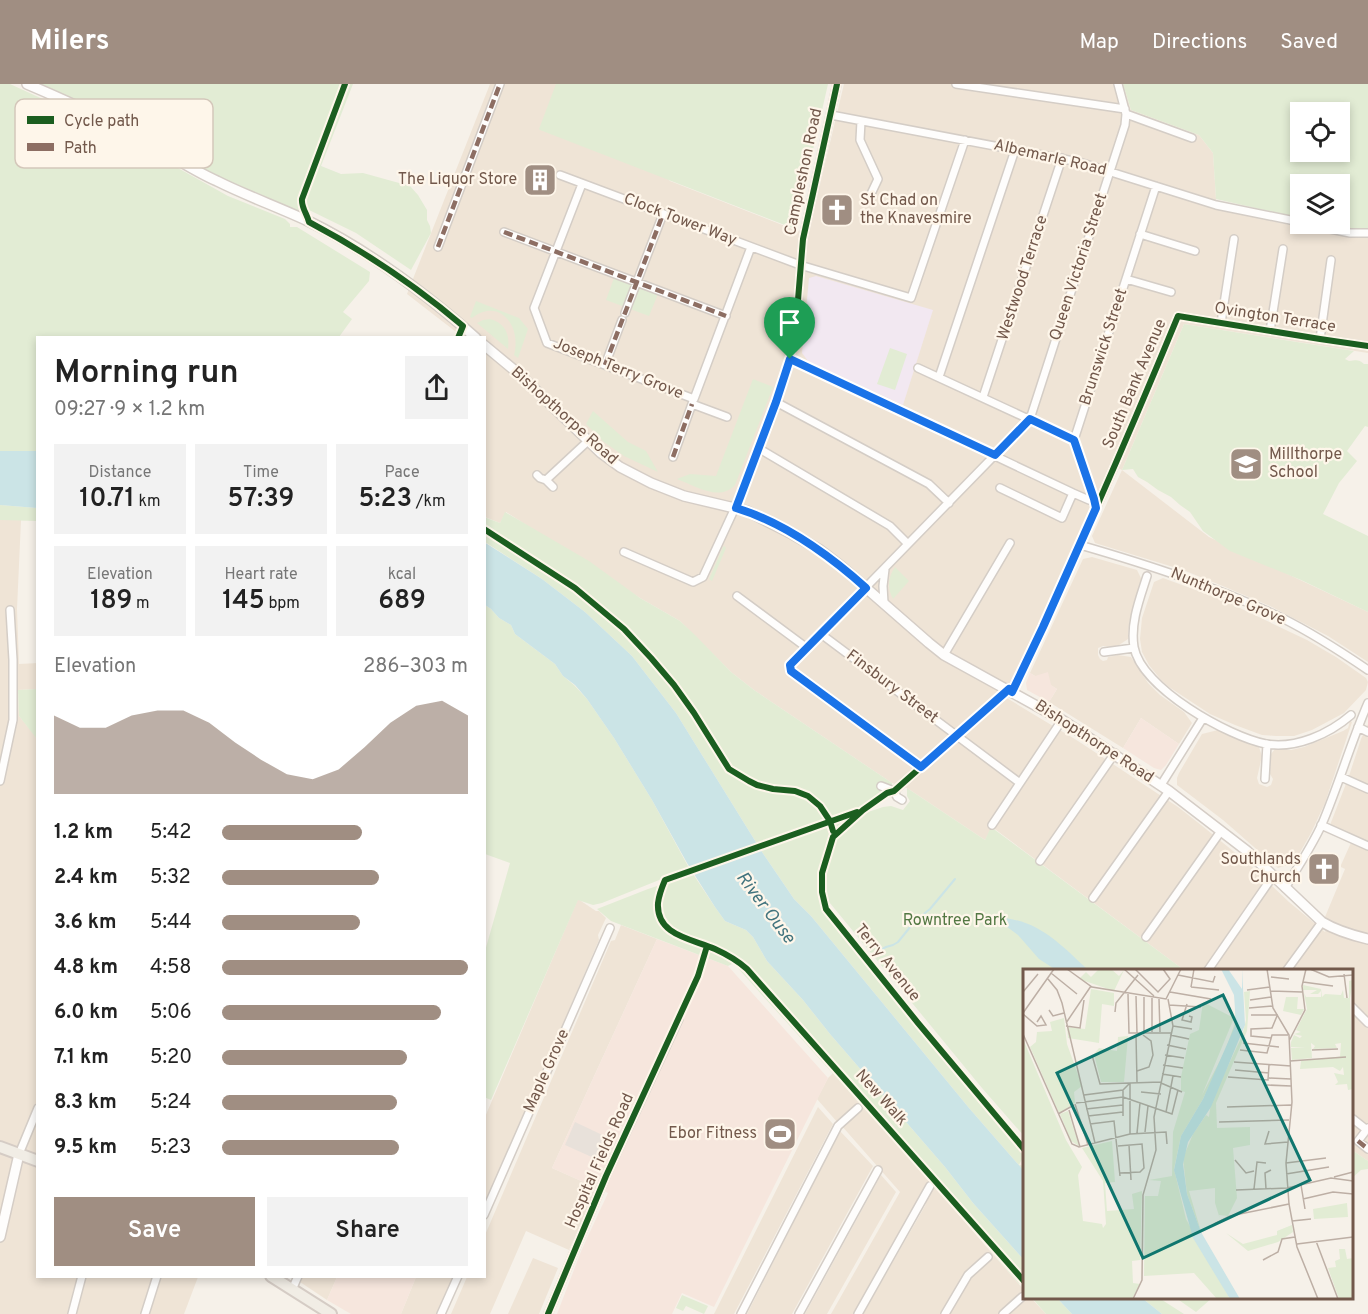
<!DOCTYPE html>
<html lang="en">
<head>
<meta charset="utf-8">
<style>
	body { margin:0; font-family:Overpass,sans-serif; background:#f2f2f2; color:#222; height:100vh; display:flex; flex-direction:column; font-size:22px; white-space:nowrap }
	* { box-sizing:border-box; margin:0 }
	p { font-size:20px; color:#767676 }
	.icon { flex:none; width:33px; height:33px; fill:none; stroke:currentColor; stroke-width:2; stroke-linecap:round; stroke-linejoin:round }
	.map { position:relative; flex:1; overflow:hidden }
	.sheet { position:absolute; left:36px; top:252px; width:450px; height:942px; display:flex; flex-direction:column; background:#fff; border-radius:0px; box-shadow:0 3px 9px #0003 }
	.sheet>* { flex:none }
	.controls { position:absolute; left:1290px; top:18px; display:grid; gap:12px }
	.controls a { display:grid; place-items:center; width:60px; height:60px; border-radius:0px; background:#fff; box-shadow:0 3px 9px #0003; font-size:30px }
	.pin { position:absolute; display:grid; place-items:center; width:51px; height:51px; color:#fff; margin:-62px -26px; border-radius:50% 50% 50% 0; rotate:-45deg; box-shadow:0 0 6px #0007 }
	.pin .icon { rotate:45deg }
	.round { display:grid; place-items:center; flex:none; width:63px; height:63px; border-radius:0px; background:#f2f2f2 }
	.summary { display:flex; align-items:center; justify-content:space-between; height:102px; padding:0 18px }
	h1 { font-size:33px; font-weight:600; line-height:45px }
	.figures { display:grid; grid-template-columns:repeat(3,1fr); gap:9px; height:102px; padding:6px 18px }
	.figures div { display:grid; align-content:center; border-radius:0px; background:#f2f2f2; text-align:center }
	.figures b { font-size:26px; font-weight:600 }
	.figures small { font-size:16px; font-weight:400 }
	.figures p { font-size:16px }
	.chart { height:168px; padding:12px 18px }
	.chart p { display:flex; justify-content:space-between }
	.chart svg { width:100%; height:108px; margin-top:6px; fill:#a08e82; opacity:.7 }
	.button { display:flex; gap:12px; margin-top:auto; padding:12px 18px }
	.button a { flex:1; height:69px; border-radius:0px; background:#a08e82; color:#fff; font-size:24px; font-weight:600; line-height:69px; text-align:center }
	.button a+a { background:#f2f2f2; color:#222 }
	ul { padding:0 18px; list-style:none; font-size:20px }
	li { display:grid; grid-template-columns:96px 72px 1fr; align-items:center; height:45px }
	li i { height:15px; border-radius:8px; background:#a08e82 }
	header { display:flex; align-items:center; gap:36px; box-sizing:border-box; height:84px; padding:0 30px; background:#a08e82; color:#fff }
	header strong { font-size:28px }
	nav { display:flex; gap:33px; margin-inline-start:auto; font-size:21px }
	.map>svg:first-child { display:block }
	.residential { fill:#efe4d6 }
	.commercial { fill:#f6e6dd }
	.industrial { fill:#e8e1da }
	.education { fill:#f2e8f1 }
	.green { fill:#e2ecd4; fill-rule:evenodd }
	.water { fill:#cbe4e6 }
	.pier { fill:#f6f1e9 }
	.lines { fill:none; stroke-linecap:round; stroke-linejoin:round }
	.stream { stroke:#cbe4e6; stroke-width:2 }
	.street-casing { stroke:#d4cdc6; stroke-width:10 }
	.secondary-casing { stroke:#d5cdc6; stroke-width:12 }
	.primary-casing { stroke:#d5ccc5; stroke-width:14 }
	.street { stroke:#fefdfc; stroke-width:7 }
	.secondary { stroke:#fefdfc; stroke-width:9 }
	.primary { stroke:#f1ede5; stroke-width:10 }
	.quiet { stroke:#8d6e63; stroke-width:4.5; stroke-dasharray:9 4.5; stroke-linecap:butt }
	.cycleway-casing { stroke:#fef6ea; stroke-width:10 }
	.cycleway { stroke:#1b5e20; stroke-width:6 }
	.route-casing { stroke:#fff; stroke-width:12 }
	.route { stroke:#1a73e8; stroke-width:8 }
	.labels { text-anchor:middle; dominant-baseline:central; stroke-width:4.5; stroke-linejoin:round; paint-order:stroke }
	.street-label { font-size:16px; fill:#72584b; stroke:#fef6ea }
	.poi-label { font-size:16px; fill:#72584b; stroke:#fef6ea; text-anchor:end }
	.park-label { font-size:16px; fill:#537843; stroke:#fef6ea }
	.water-label { font-size:18px; font-style:italic; fill:#42747e; stroke:#fef6ea }
	.inset-road { fill:none; stroke:#bdafa5; stroke-width:1.5 }
	.view { fill:#0f766e; fill-opacity:0.15; stroke:#0f766e; stroke-width:3 }
	.inset-edge { fill:none; stroke:#72584b; stroke-width:3 }
	.key { fill:#fef6ea; stroke:#d4c7ba; stroke-width:1.5 }
	.key-label { font-size:16px; fill:#72584b }
</style>
</head>
<body>
<header>
<strong>Milers</strong>
<nav><a>Map</a><a>Directions</a><a>Saved</a></nav>
</header>
<div class="map">
<svg width="1368" height="1230" viewBox="0 0 1368 1230">
	<rect width="100%" height="100%" fill="#f6f1e9"/>
	<path class="residential" d="M490 0H559L670 97 808 151 844 0H1123L1131 26 1199 51 1213 69 1216 115 1214 125 1348 153H1368V269L1184 240 1122 386 1209 453 1368 528V578L1328 552 1303 539 1270 522 1225 503 1183 486 1095 459 1092 452 1122 386 1111 381 1016 593 1005 613 1078 657 1178 723 1201 741 1249 780 1289 818 1325 848 1331 837 1325 833 1345 785 1341 783V781L1354 752 1330 741 1349 692 1361 655 1368 640V1077L1352 1066V886H1184L992 743 985 756 907 704 892 699 754 606 731 588 680 537 640 514 506 428 500 439 485 433 484 254 460 253V251L407 210Z
		M0 436H21L17 525 19 580 38 579 37 605 18 606 19 632 38 655V1192L198 1193 184 1230H0Z
		M1092 473 1137 486 1142 496 1129 539 1128 555 1119 561 1112 563 1103 562 1098 564V571L1100 575 1103 577 1107 576 1108 573 1118 571 1131 573 1148 599 1160 611 1184 628 1192 639 1179 660 1141 634 1123 664 1049 618 1057 605 1030 589 1083 475Z
		M1163 494 1223 516 1307 556 1336 573 1366 594 1368 598 1366 606 1344 629 1312 646 1294 652H1276L1262 651 1235 641 1210 630 1169 603 1161 596 1149 581 1142 568 1140 555 1142 534 1154 498Z
		M1350 637 1352 638 1325 719 1311 749 1294 779 1278 784 1223 736 1177 701V694L1179 689 1202 650 1218 646 1259 663 1262 672 1257 694 1259 700 1267 703 1271 701 1273 695 1270 690 1271 670 1275 665 1291 666 1304 663 1343 647 1348 644Z
		M578 815 596 827H599L606 834 598 851 599 856 485 1121V1033Z
		M621 841 657 855 552 1084 597 1104 569 1166 526 1147 490 1230H451L467 1193 484 1192 485 1151 611 857 615 856Z
		M833 989 860 1020 838 1039 817 1015 828 994Z
		M863 1022 931 1098 855 1230H831L900 1108 841 1041Z
		M818 1023 833 1040 734 1230H714Z
		M840 1047 873 1082 792 1230H747Z
		M881 1091 896 1108 827 1230H805Z
		M932 1100 1024 1206V1214H1031L1046 1230H863L925 1122Z
		M533 1174 558 1184 539 1230H508Z
		M302 1193H337L327 1216 300 1198Z
		M416 1193H454L437 1230H401Z"/>
	<path class="commercial" d="M1048 588 1051 601 1057 605 1049 618 1027 606 1026 599 1030 589 1035 592Z
		M1141 634 1179 660 1166 681 1161 686 1154 684 1123 664Z
		M657 855 728 882 828 994 714 1223 682 1209 672 1230H557L582 1165 608 1109 552 1084Z
		M337 1193V1192L416 1193 401 1230H351L327 1216Z"/>
	<path class="industrial" d="M575 1038 613 1056 616 1058 605 1079 565 1061Z"/>
	<path class="education" d="M816 192 933 226 903 321 808 277 802 269 809 194Z"/>
	<path class="green" d="M0 0H10L108 45 228 112 285 135 290 140V143H297L370 188 369 197 343 228 352 235 339 253 38 254 37 367H0Z
		M40 0H353L321 82 341 90 363 89 410 102 418 111 427 126V136L430 142 431 149 411 186 356 149 307 125 306 121 302 128 227 98 147 52Z
		M556 0H828L795 145 540 46 539 45Z
		M1123 0H1368V144H1351L1329 140H1340V100H1300V134L1216 115 1213 69 1199 51 1131 26ZM1340 28V68H1300V28Z
		M614 194 658 210 649 232 606 216Z
		M476 217 519 234 528 245 518 274 514 271C522 242 499 213 472 234L470 233Z
		M490 235C505 239 510 250 508 265L477 239 483 236Z
		M1184 240 1354 267 1345 275 1349 277C1356 276 1359 275 1364 280H1368V343L1365 342 1347 367 1357 377 1339 399 1323 430 1368 452V528L1301 496 1230 467 1203 447 1190 428 1180 421 1171 413 1158 406 1147 398 1138 393 1133 385 1122 386Z
		M890 264 907 270 895 306 877 300Z
		M753 295 773 303 735 401C720 418 695 402 677 395L690 390 716 392Z
		M593 327 628 358 646 367 658 388 624 372 604 358 586 340Z
		M0 421 37 424V437L0 436Z
		M505 428 589 477 640 514 680 537 695 551 731 588 754 606 892 699V702H889L862 725 865 729 883 723 891 722 903 726 910 717 907 712V704L985 756 991 743 1184 886H1024V1052L982 1004 825 813 824 820 821 823 960 993 1024 1069V1074L1023 1073 1019 1081 1024 1082V1087L969 1024 811 832 794 815 762 768 676 629 632 572 585 528 542 495 485 458 484 433 500 439Z
		M724 462 726 464 712 497 709 495 723 463Z
		M895 483 909 497 893 515C887 504 888 493 895 483Z
		M485 521 491 525 499 534 511 541 515 550 555 580 563 592 574 601 587 615 614 654 652 716 689 784 602 819 593 821 578 816 491 1016 484 1013 485 867 510 779 485 770Z
		M37 605H38L37 655 19 632 18 606Z
		M693 790 715 823 725 837 746 846 753 853 767 877 803 916 830 950 945 1083 973 1119 1024 1176V1196L1019 1200 971 1144C964 1127 949 1114 936 1100L934 1101 932 1100 736 882 732 880 728 882 611 837 597 825 648 805Z
		M1352 1066 1368 1077V1085L1361 1086 1352 1094Z
		M682 1211 708 1222 704 1230 686 1222 683 1227 676 1224Z
		M1032 1214H1057L1072 1230H1046Z
		M1142 1214H1159L1184 1230H1162Z
		M1176 1214H1212L1196 1228Z"/>
	<path class="water" d="M0 367H37V424L0 421Z
		M484 458 542 495 585 528 632 572 676 629 762 768 794 815 811 832 969 1024 1024 1087V1176L973 1119 945 1083 830 950 803 916 767 877 753 853 746 846 725 837 715 823 687 779 652 716 614 654 587 615 575 601 563 592 555 580 515 550 511 541 499 534 491 525 485 521Z
		M1005 834C1042 839 1062 862 1088 886H1056L1039 875 1018 851 1003 840 1001 837 1003 835Z
		M1057 1214H1142L1162 1230H1072Z"/>
	<path class="pier" d="M760 759 763 765 690 790 687 785Z"/>
	<g class="lines">
		<path class="stream" d="M873 870 886 863 893 861 898 858 915 837 930 825 955 795"/>
		<g class="street-casing">
			<path id="street" d="M956 0 1125 25
				M1126 30 1192 54
				M831 31 1079 78 1216 121 1300 138
				M861 37 860 56 878 95 870 112
				M560 91 800 181 911 214 965 56
				M582 100 534 224 547 259 694 315 751 163
				M1306 140 1350 149H1368
				M504 148 726 232
				M1140 150 1195 167
				M438 163 500 0
				M1126 195 1171 208
				M625 229 663 130
				M1221 239 1234 155
				M1270 247 1283 165
				M1320 255 1331 176
				M790 275 1073 409 1089 416 1094 415
				M605 281 622 236
				M918 284 1074 356
				M939 293 1015 66
				M983 313 1062 74
				M693 317 692 320 727 333
				M776 318 929 400 949 419
				M758 364 890 442 908 460
				M673 373 692 320
				M537 391 540 394 546 396
				M553 403 546 396 588 357
				M1000 404 1062 434 1073 409
				M1096 424 1074 356 1156 102
				M1080 461C1149 481 1217 503 1282 534 1312 549 1340 567 1368 586
				M624 468 693 498 703 493 740 413 776 318 790 275 797 228 803 155 837 0
				M1147 492C1140 514 1130 539 1134 563 1141 604 1229 653 1266 660 1296 665 1329 650 1351 631
				M737 512 807 564
				M884 519 883 502 885 485
				M821 550 1020 699
				M1104 568 1134 564
				M944 571 1010 459
				M1012 607C1071 484 1126 358 1178 232L1320 255 1368 262
				M1358 643 1368 648
				M921 683 791 587 790 581 1030 335 1125 41 1126 30 1118 0
				M1341 693 1368 705
				M1265 695 1267 660
				M0 697 13 636V576L10 526
				M1161 701 1203 634
				M881 702 894 707 897 713 902 716
				M894 707 1009 605
				M992 741 1062 636
				M1321 741 1368 762
				M1040 777 1115 669
				M1285 804C1298 783 1312 762 1322 740 1339 700 1351 658 1368 619
				M1093 814 1169 707
				M1146 853 1221 747
				M1208 886 1273 792
				M1287 886 1322 838
				M1352 923 1368 939
				M1353 1035 1367 1046
				M1368 1044 1358 1057 1368 1065
				M19 1070 38 1024
				M484 1131 610 844
				M292 1206 298 1192
				M72 1230 82 1192
				M145 1230 157 1192
				M441 1230 458 1192
				M548 1230 606 1092 679 935
				M741 1230 838 1042 858 1024
				M799 1230 878 1086
				M858 1230 930 1102
				M945 1230 968 1191 988 1173
				M1003 1230 1022 1213"/>
		</g>
		<g class="secondary-casing">
			<path id="secondary" d="M27 0C67 17 107 35 146 57 169 70 192 86 217 97 247 112 278 123 308 137 370 167 425 209 476 254
				M484 261 519 290 601 369 620 383 651 399 684 412 747 427 792 450 820 466 842 483 929 559 944 571 1062 636 1169 707 1247 767 1322 838C1337 847 1351 851 1368 855
				M0 1153 19 1070"/>
		</g>
		<g class="primary-casing">
			<path id="primary" d="M0 1063 38 1077
				M271 1192 331 1230"/>
		</g>
		<use href="#street" class="street"/>
		<use href="#secondary" class="secondary"/>
		<use href="#primary" class="primary"/>
		<path class="quiet" d="M504 148 726 232
			M438 163 500 0
			M605 281 663 130
			M673 373 692 320
			M1358 1057 1368 1065"/>
		<g class="cycleway-casing">
			<path id="cycleway" d="M345 0 302 115C301 123 307 130 309 138 364 167 416 202 463 242L458 254
				M736 424 776 318 790 275 797 228 803 155 837 0
				M484 445 575 504 624 545 651 574 674 601 694 629 729 685 749 697 757 701 773 705 795 707 808 712 820 722 830 737 833 747
				M857 728 665 796C662 803 659 811 658 819 656 852 693 855 715 865 726 870 738 877 747 885L1024 1197
				M1024 1065 918 939 826 825 822 808V789L833 753 863 726 887 709 894 707 1009 605 1012 607C1071 484 1126 358 1178 232L1320 255 1368 262
				M548 1230 606 1092 698 892 707 862"/>
		</g>
		<use href="#cycleway" class="cycleway"/>
	</g>
	<g class="lines">
		<g class="route-casing">
			<path id="route" d="M790 275 995 371 1030 335 1074 356 1094 415 1096 424 1043 543 1012 608 1009 605 921 683 791 587 790 581 866 504C828 470 785 439 736 424L776 318Z"/>
		</g>
		<use href="#route" class="route"/>
	</g>
	<defs>
		<g id="building-square" transform="scale(1.725)"><rect x="-9" y="-9" width="18" height="18" rx="4" fill="#a08e82" stroke="#fef6ea"/><path d="M-4-6H4V6H1V3H-1V6H-4ZM-2.5-4.3h1.7v1.8h-1.7ZM.8-4.3h1.7v1.8H.8ZM-2.5-1h1.7V.8h-1.7ZM.8-1h1.7V.8H.8Z" fill="#fff"/></g>
		<g id="church-square" transform="scale(1.725)"><rect x="-9" y="-9" width="18" height="18" rx="4" fill="#a08e82" stroke="#fef6ea"/><path d="M-1.2-6h2.4v3.5h3.3v2.4h-3.3V6h-2.4V-.1h-3.3v-2.4h3.3Z" fill="#fff"/></g>
		<g id="school-square" transform="scale(1.725)"><rect x="-9" y="-9" width="18" height="18" rx="4" fill="#a08e82" stroke="#fef6ea"/><path d="M0-5L7-2L0 1L-7-2ZM-4 1L0 2.5L4 1V4Q0 6-4 4Z" fill="#fff"/></g>
		<g id="stadium-square" transform="scale(1.725)"><rect x="-9" y="-9" width="18" height="18" rx="4" fill="#a08e82" stroke="#fef6ea"/><path d="M0-5a6.5 5 0 1 0 0 10a6.5 5 0 1 0 0-10ZM-3.5-1.8h7v3.6h-7Z" fill="#fff"/></g>
	</defs>
	<g fill-rule="evenodd">
		<use href="#building-square" x="540" y="96"/>
		<use href="#church-square" x="837" y="126"/>
		<use href="#school-square" x="1246" y="380"/>
		<use href="#church-square" x="1324" y="785"/>
		<use href="#stadium-square" x="780" y="1050"/>
	</g>
	<g class="labels">
		<g class="street-label">
			<text transform="translate(1050 74) rotate(13)">Albemarle Road</text>
			<text transform="translate(804 88) rotate(-78)">Campleshon Road</text>
			<text transform="translate(680 136) rotate(21)">Clock Tower Way</text>
			<text transform="translate(1079 183) rotate(-72)">Queen Victoria Street</text>
			<text transform="translate(1023 194) rotate(-72)">Westwood Terrace</text>
			<text transform="translate(1275 234) rotate(9)">Ovington Terrace</text>
			<text transform="translate(1104 263) rotate(-72)">Brunswick Street</text>
			<text transform="translate(618 285) rotate(22)">Joseph Terry Grove</text>
			<text transform="translate(1135 300) rotate(-67)">South Bank Avenue</text>
			<text transform="translate(564 332) rotate(42)">Bishopthorpe Road</text>
			<text transform="translate(1228 513) rotate(23)">Nunthorpe Grove</text>
			<text transform="translate(892 603) rotate(37)">Finsbury Street</text>
			<text transform="translate(1094 658) rotate(33)">Bishopthorpe Road</text>
			<text transform="translate(887 879) rotate(51)">Terry Avenue</text>
			<text transform="translate(547 987) rotate(-66)">Maple Grove</text>
			<text transform="translate(881 1014) rotate(48)">New Walk</text>
			<text transform="translate(600 1077) rotate(-66)">Hospital Fields Road</text>
		</g>
		<g class="poi-label">
			<text x="517" y="96">The Liquor Store</text>
			<text x="860" y="117" text-anchor="start">St Chad on<tspan x="860" dy="18">the Knavesmire</tspan></text>
			<text x="1269" y="371" text-anchor="start">Millthorpe<tspan x="1269" dy="18">School</tspan></text>
			<text x="1301" y="776">Southlands<tspan x="1301" dy="18">Church</tspan></text>
			<text x="757" y="1050">Ebor Fitness</text>
		</g>
		<g class="park-label">
			<text x="955" y="837">Rowntree Park</text>
		</g>
		<g class="water-label">
			<text transform="translate(765 824) rotate(53)">River Ouse</text>
		</g>
	</g>
	<g transform="translate(1023 885)">
		<rect width="330" height="330" fill="#f6f1e9"/>
		<path d="M76 0H88L96 7 101 1 91 22 56 10 63 3 68 8ZM330 11 327 29 330 120 325 121 324 115 312 116 315 113 311 104 321 106 320 98 317 102 310 98 277 100 278 92 321 87 317 88 318 74 312 75 314 79 290 80 292 77 288 74 289 89 269 91 268 79 283 78H268V73L271 66 277 69 279 67 271 65 278 63 273 61 284 40 281 24 283 28H298V22L295 25H287L294 21H280V16L298 20 299 28 302 25 318 26 320 21 321 29H326V12ZM68 20 91 24V37L79 35 76 74 45 69 44 58 62 60ZM227 22 224 62 193 134 194 159 227 158V176L210 179 214 229 205 247 196 246 197 250 192 234V219L166 222 179 266 164 225 160 189 170 165 183 146 186 148 188 133 219 67 223 51 221 23ZM263 28H275L274 40H281L278 46 260 42ZM180 33 211 49 179 126 202 82 212 54V40L214 52 211 63 180 130 158 167 151 200 163 250 207 330H194L171 304 121 307 122 227H135L138 212 126 211 149 207 150 163 162 123 158 122V108L167 65 176 61ZM41 49 44 75 59 117 51 123 52 134 36 144 7 78 13 73 14 63 29 62 27 53ZM105 67 101 113H78L71 85 76 79 94 82 95 68ZM0 70 43 171 59 198 55 206 60 252 79 255 80 259 83 255 80 212 59 179 89 172 92 213 82 214 84 242 111 240 109 225 119 222 117 291 109 292 110 314 117 315 109 330H0ZM45 142 56 177 48 172 37 145ZM324 234 325 248 291 250 290 240ZM269 256 270 263 255 273 225 282 203 264 220 275 254 266V262ZM316 280H322L324 290 330 289V329L324 330H316L305 299 313 298 312 292 317 290Z" fill="#e2ecd4"/>
		<path d="M198 0H205L219 20V0L222 56 188 138 165 173 160 195 164 225 178 263 217 330H207L170 269 151 201 158 167 180 130 213 55 211 26Z" fill="#cbe4e6"/>
		<path class="inset-road" d="M44 0 69 18 143 30 158 0M101 0 131 27M112 0 135 23 147 10 140 0M168 0H192M244 0 250 39 266 66 269 133 263 194 266 235 274 278 295 330M287 0 306 8 330 6M28 4 54 25M321 5 324 29M155 6 190 13 192 7M248 8 266 10M25 10 34 21 39 34 72 174M280 13 310 17M168 18 196 21M168 18 171 0M224 21 247 18M248 22 279 23M0 23 15 5M147 23 188 30M105 25 106 64H148M113 27 114 64M121 28V64M129 29V63M136 30 137 63M227 31 248 28M164 35 159 51 168 53 169 48 166 47M146 36 178 38M226 39 250 37M26 41 30 47 41 44M92 43 93 34 115 6M0 44 31 0M0 45 14 57 23 56 18 47 14 53M228 46H255M43 54 68 17M43 57 57 59 61 31M150 57 169 60M0 65 49 175 56 178 107 165 143 163 144 175M113 66 114 113M147 66 166 70M248 69 228 67V60L249 59 254 47M266 72 282 41 279 17 283 0M220 74 256 78M144 76 163 80M217 81 244 84 249 66H265M289 81 315 80M69 86 77 115 138 113M142 86 161 89M267 92 323 88M211 93 268 97M140 96 160 99M212 101 246 104M114 102 126 98 130 86 128 72 120 66M139 105 158 108M205 108 245 111 246 96M246 109 268 110M107 114V165M138 114 159 123M244 116 268 117M100 121V147M118 123 138 125M61 126 100 121 107 114M53 134 100 128 149 145 155 121M52 135 65 176M204 138 268 136M63 140 100 136M46 141 57 178M143 143 150 107M35 145 51 136M65 147 100 143M196 153 266 151M67 155 91 152 97 207M246 162 242 175 265 173M122 163 125 137M114 164 117 134M106 176 108 211M95 177 119 175 121 199 117 203 97 204M212 191 223 204 231 202M263 194 303 189M263 205 306 198M311 208 330 203M278 216 282 240M231 220 234 193 243 194M243 220 242 204 248 201M213 221 264 219 308 209 330 212M280 230 310 223 330 225M269 252 288 250M191 255 207 247 266 235M293 272 315 330M274 275 330 268M240 291 255 283 259 270 272 268M110 330 119 311 120 226 133 181 131 148 150 57 145 30"/>
		<path class="view" d="M200 26 287 211 120 289 34 104Z"/>
		<rect width="330" height="330" class="inset-edge"/>
	</g>
	<rect x="15" y="15" width="198" height="69" rx="9" class="key"/>
	<rect x="27" y="32" width="27" height="8" fill="#1b5e20"/>
	<rect x="27" y="59" width="27" height="8" fill="#8d6e63"/>
	<g class="key-label">
		<text x="64" y="42">Cycle path</text>
		<text x="64" y="69">Path</text>
	</g>
</svg>
<div class="controls">
<a><svg class="icon" aria-label="locate" viewBox="0 0 24 24"><circle cx="12" cy="12" r="6"/><path d="M12 2v4M12 18v4M2 12h4M18 12h4"/></svg></a>
<a><svg class="icon" aria-label="layers" viewBox="0 0 24 24"><path d="M12 4l9 5-9 5-9-5zM3 14l9 5 9-5"/></svg></a>
</div>
<div class="pin" style="left:790px;top:275px;background:#1e9e55"><svg class="icon" aria-label="arrive" viewBox="0 0 24 24"><path d="M6 21V4h12l-3 4 3 4H6"/></svg></div>
<section class="sheet">
<div class="summary"><div><h1>Morning run</h1><p>09:27 · 9 × 1.2 km</p></div><a class="round"><svg class="icon" aria-label="share" viewBox="0 0 24 24"><path d="M12 15V3M7 8l5-5 5 5M5 13v7h14v-7"/></svg></a></div>
<div class="figures">
<div><p>Distance</p><b>10.71<small> km</small></b></div>
<div><p>Time</p><b>57:39</b></div>
<div><p>Pace</p><b>5:23<small> /km</small></b></div>
</div>
<div class="figures">
<div><p>Elevation</p><b>189<small> m</small></b></div>
<div><p>Heart rate</p><b>145<small> bpm</small></b></div>
<div><p>kcal</p><b>689</b></div>
</div>
<div class="chart"><p><span>Elevation</span>286–303 m</p>
<svg viewBox="0 0 160 44" preserveAspectRatio="none"><path d="M0 44V12L10 17L20 17L30 12L40 10L50 10L60 15L70 23L80 30L90 36L100 38L110 34L120 25L130 15L140 8L150 6L160 12V44z"/></svg>
</div>
<ul>
<li><b>1.2 km</b>5:42<i style="width:57%"></i></li>
<li><b>2.4 km</b>5:32<i style="width:64%"></i></li>
<li><b>3.6 km</b>5:44<i style="width:56%"></i></li>
<li><b>4.8 km</b>4:58<i style="width:100%"></i></li>
<li><b>6.0 km</b>5:06<i style="width:89%"></i></li>
<li><b>7.1 km</b>5:20<i style="width:75%"></i></li>
<li><b>8.3 km</b>5:24<i style="width:71%"></i></li>
<li><b>9.5 km</b>5:23<i style="width:72%"></i></li>
</ul>
<div class="button"><a>Save</a><a>Share</a></div>
</section>
</div>
</body>
</html>
